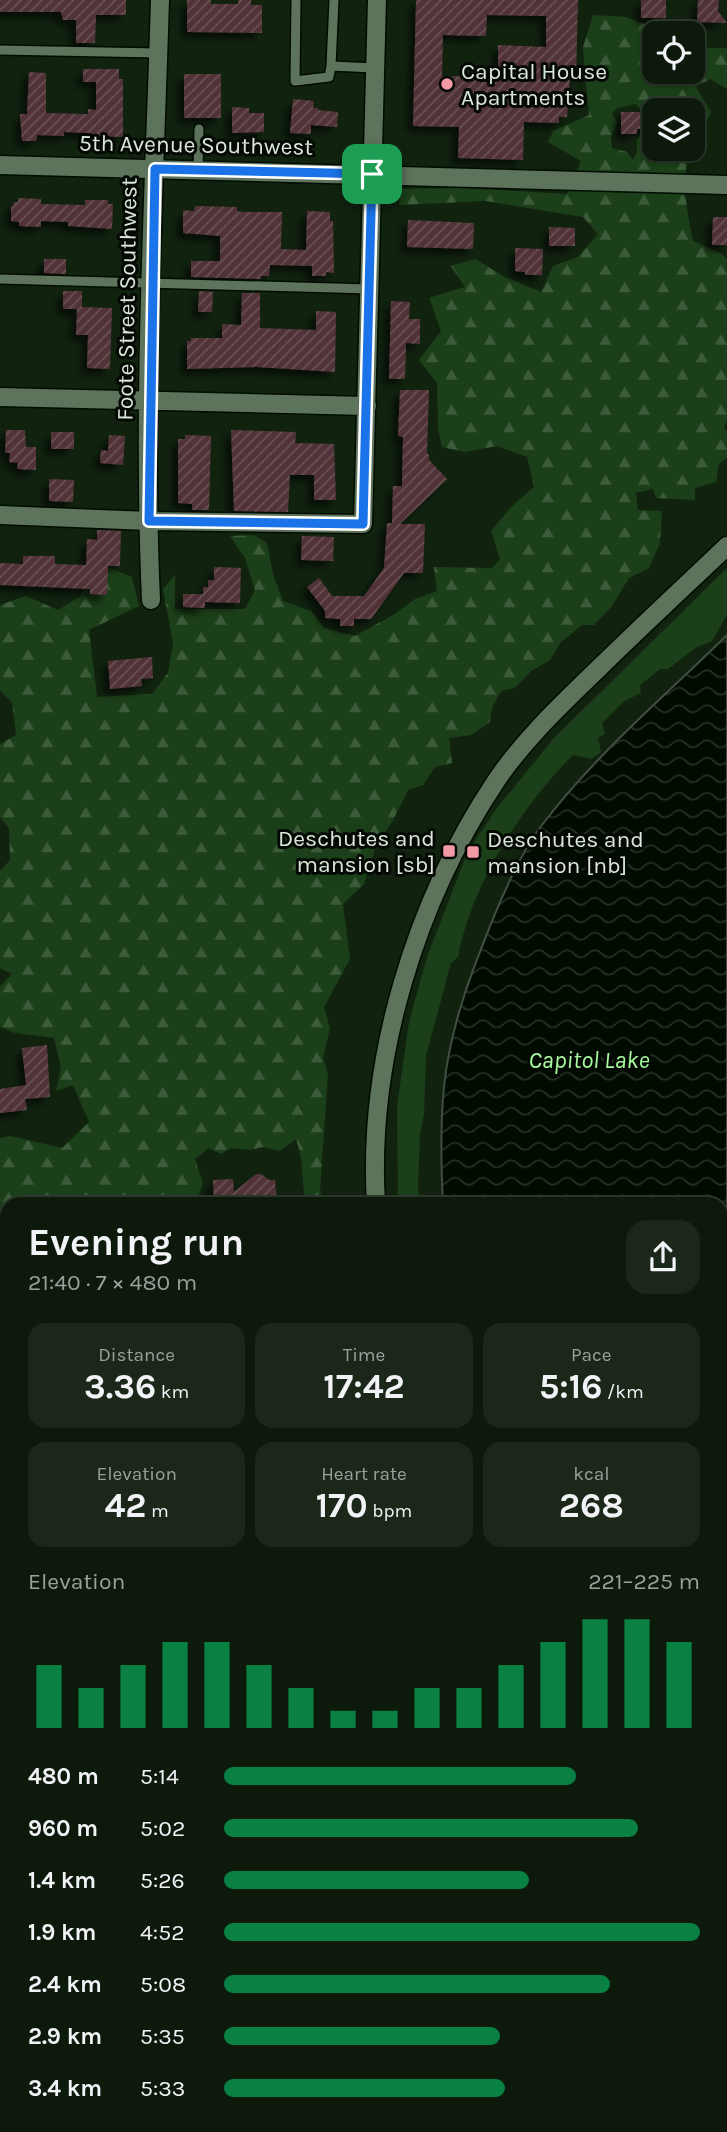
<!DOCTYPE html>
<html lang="en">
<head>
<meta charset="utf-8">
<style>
	body { margin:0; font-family:Karla,sans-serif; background:#1b2719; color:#f1f3f6; height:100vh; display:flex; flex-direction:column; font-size:26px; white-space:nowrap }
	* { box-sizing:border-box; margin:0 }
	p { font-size:23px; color:#9aa19d }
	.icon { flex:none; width:38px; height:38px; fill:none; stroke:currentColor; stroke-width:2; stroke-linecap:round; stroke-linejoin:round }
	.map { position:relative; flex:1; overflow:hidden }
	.side { position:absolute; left:0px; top:1197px; width:728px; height:936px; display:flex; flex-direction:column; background:#0d1a0b; border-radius:21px 21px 0 0; box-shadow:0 2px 5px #0004,0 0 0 2px #2d382c }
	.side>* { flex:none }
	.buttons { position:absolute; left:642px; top:21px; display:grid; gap:14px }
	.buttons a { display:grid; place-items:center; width:63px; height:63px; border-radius:14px; background:#0d1a0b; box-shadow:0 2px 5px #0004,0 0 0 2px #2d382c; font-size:35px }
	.pin { position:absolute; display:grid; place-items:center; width:60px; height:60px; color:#fff; margin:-30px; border-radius:14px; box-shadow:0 4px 10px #0006 }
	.round { display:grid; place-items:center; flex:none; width:74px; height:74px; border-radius:21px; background:#1b2719 }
	.headline { display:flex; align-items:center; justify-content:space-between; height:119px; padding:0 28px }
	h1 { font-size:38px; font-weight:700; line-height:52px }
	.stats { display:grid; grid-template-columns:repeat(3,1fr); gap:10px; height:119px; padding:7px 28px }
	.stats div { display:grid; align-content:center; border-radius:18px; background:#1b2719; text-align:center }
	.stats b { font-size:35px; font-weight:700 }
	.stats small { font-size:19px; font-weight:400 }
	.stats p { font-size:19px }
	.chart { height:196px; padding:14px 28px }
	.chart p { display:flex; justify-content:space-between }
	.chart svg { width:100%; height:126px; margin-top:7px; stroke:#0b8043; stroke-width:6 }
	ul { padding:0 28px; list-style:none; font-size:23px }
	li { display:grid; grid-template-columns:112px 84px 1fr; align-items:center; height:52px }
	li i { height:18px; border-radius:9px; background:#0b8043 }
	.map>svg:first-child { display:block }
	.green { fill:#1b3f18 }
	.forest { fill:url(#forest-firs) }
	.water { fill:url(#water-waves); stroke:#424e41; stroke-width:2 }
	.building { fill:url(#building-hatch); fill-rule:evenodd; filter:url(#shadow) }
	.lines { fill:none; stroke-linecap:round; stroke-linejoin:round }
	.service-casing { stroke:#000c00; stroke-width:12 }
	.minor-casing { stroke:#000c00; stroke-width:21 }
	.tertiary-casing { stroke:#000c00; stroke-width:21 }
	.service { stroke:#5e735c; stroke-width:9 }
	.minor { stroke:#5e735c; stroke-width:18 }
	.tertiary { stroke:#5e735c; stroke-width:18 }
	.rail { stroke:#7c8b7a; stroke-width:4.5; stroke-dasharray:14 7; stroke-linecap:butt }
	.route-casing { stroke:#fff; stroke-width:14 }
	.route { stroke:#1a73e8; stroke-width:9 }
	.poi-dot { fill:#f39aa7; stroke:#040a03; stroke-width:2.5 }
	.labels { text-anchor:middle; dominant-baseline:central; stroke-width:6; stroke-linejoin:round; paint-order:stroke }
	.poi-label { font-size:23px; fill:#dbe7da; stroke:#040a03; text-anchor:start }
	.street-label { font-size:23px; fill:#dbe7da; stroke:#040a03 }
	.water-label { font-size:24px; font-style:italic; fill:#a7fca0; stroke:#040a03 }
</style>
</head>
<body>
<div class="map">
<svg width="727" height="2132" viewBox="0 0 727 2132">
	<defs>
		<pattern id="forest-firs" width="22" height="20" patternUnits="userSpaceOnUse" patternTransform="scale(1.75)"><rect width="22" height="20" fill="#1b3f18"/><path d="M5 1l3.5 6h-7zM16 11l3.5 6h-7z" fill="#3c5b39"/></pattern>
		<pattern id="water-waves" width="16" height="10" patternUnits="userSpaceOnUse" patternTransform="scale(1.75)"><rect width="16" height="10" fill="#000c00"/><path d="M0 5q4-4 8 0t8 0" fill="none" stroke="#252f25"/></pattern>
		<pattern id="building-hatch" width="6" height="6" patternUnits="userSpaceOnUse" patternTransform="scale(1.75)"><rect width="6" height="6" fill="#513337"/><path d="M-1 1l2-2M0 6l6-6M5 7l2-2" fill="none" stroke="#695153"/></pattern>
		<filter id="shadow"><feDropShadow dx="-6" dy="6" stdDeviation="3.5" flood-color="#0009"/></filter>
	</defs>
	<rect width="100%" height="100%" fill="#11230f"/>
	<path class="green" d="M727 568V615L712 641 697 647 668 669H660L640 685 641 693 623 702 602 723 605 734 598 738 601 752 591 759 573 755C521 807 472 884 458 957L451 963 426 1056 424 1115 420 1133 418 1190 422 1204H398L397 1106 409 1022 427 957 468 851 497 808 554 738Z
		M721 1714 727 1716V1820L721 1809Z"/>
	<path class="forest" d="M593 15 626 17 668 33H654V72H693V60L702 48H727V89L710 79 696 87 711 112 693 149V110H654V114L641 110 636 104 617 108 612 114 617 122 611 138 612 148 627 152 633 160 637 152V140L643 131 654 134V149H693C678 171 688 216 693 241L722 254 727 259V421L724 427 727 431V458L719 464 716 482 695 488V500L656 498 653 489 636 493 638 510 662 511 660 543 649 568 629 578 612 606 594 625H582L560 643 550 660 531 671 515 688 501 691 492 708 490 722 471 735 449 738 452 763 435 767 423 785 408 790 393 820 376 846 364 884 343 904 350 959 324 1007 330 1028 323 1058 328 1074 320 1190 323 1204H305L301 1157 296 1139 280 1151 263 1147 249 1150 231 1148 221 1154 209 1148 195 1159 203 1184 199 1194 201 1204H7V1241H0V1138L10 1136 62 1148 89 1122 73 1085 56 1091 61 1068 54 1038 15 1033 0 1027V986L12 974 0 968V871L10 860 9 828 0 817V744L16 735 12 703 0 690V605L26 596 58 610 81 596 94 562 132 577 139 606 89 630 97 697 152 694 168 673 173 643 163 589 175 575V609H245L255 590 245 558 230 536 254 535 267 543 273 574 283 601 311 611 324 628 355 636 393 615 415 599 437 591 434 567 492 568 500 559 491 531 511 507 534 487 527 457 497 446 464 452 442 447 438 428 437 383 419 360 441 331 429 298 465 287 451 266 475 259 505 277 541 292 553 266 578 257 598 234 583 217 486 201 399 205 401 189 463 188 567 194 581 161 548 142 553 131 589 115 583 47Z
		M0 1440 7 1448V1603L0 1600Z
		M119 2126H240L227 2132H121Z"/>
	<path class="water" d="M727 635V1715L721 1711V1204H443C441 1165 440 1126 444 1087 450 1027 472 970 495 914 507 885 522 851 542 825 595 755 664 697 727 635Z"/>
	<path class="building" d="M0 0H126V15H96L95 43H76V20H63L61 12H0Z
		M187 0H211V4H238V0H251V5H262V33L187 32Z
		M416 0H578L576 78H570L567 117H559V123L524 122 523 160 458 158 459 127 413 126ZM487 15 546 16V47L498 45V77L442 76 443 35 486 36Z
		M641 0H666V18H641Z
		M698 0H719L718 11 727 23 697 22Z
		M83 69H119V79H123V137L88 136V133L64 132V136L37 135 36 141H22L20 114H27L29 72 46 73V113L88 114V109L96 110V82H83Z
		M184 74H221V118H184Z
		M293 99 314 101 313 108H318V110L338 112 337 127 311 125V134L290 133Z
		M232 107 249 108V113H264V132L232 133Z
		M621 112H654V129H637V134H621Z
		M18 198 41 199V204L85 205V200H108V204H113L112 229 68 226V222L41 221V227L19 226V222L11 221V206H13L14 202H18Z
		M195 206 237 207V211L242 212H282L281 249 306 250 307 211 330 212V221H333L334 273 326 272V276H312V266L270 265 269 276H261V279L191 277V261H220V236L183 233V210L194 211Z
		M713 217H727V245H712Z
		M408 220 474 223 473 249 407 247Z
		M549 227 575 228V246H549Z
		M515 248 543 249 542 275H525V272L515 271Z
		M44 259H66V274L44 273Z
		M63 291H82V307L112 308 110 369 87 368 88 335H76L77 309H63Z
		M199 291 213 292 212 312H198Z
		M242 293H260V328L316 330V311L336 312 335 372 257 367 187 369V341H191V338H222V324L241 325Z
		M391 301 410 302 409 319H420V344L406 343 405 379H389Z
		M400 390H429L427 454H429V460L447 479 400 524H425L423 573H404L371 619H354V626H340V619L325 618V611L307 587 319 578 332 596H364L384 568 387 523H392L393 486H402L403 437 398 436Z
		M6 430H25L26 447H36V470L17 469 18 463 9 462 10 453H5Z
		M231 430 296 432 295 443 334 444 336 500H314V475H290L288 512 234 511Z
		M51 432H74V449H51Z
		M109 435 125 436 123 465 100 463 101 450 108 451Z
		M185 435 211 436 209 510H192V504L178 503V439H185Z
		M49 479 74 480 73 502 49 501Z
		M97 530 121 531 120 566H108L107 595 90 594V589L0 585V563L23 564V556H55V564L86 565 87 539 97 540Z
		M302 536 334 537 333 561 301 560Z
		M214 567 241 568 240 603 205 602V608L183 607V594H203V587H208V580H214Z
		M152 657 153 678 141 679 142 686 110 689 108 661Z
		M47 1045 50 1097 25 1099 27 1110 0 1113V1089L26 1085 22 1048Z
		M256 1174H261L269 1180H275L277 1204H214L213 1180 233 1179 234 1192Z"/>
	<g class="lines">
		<g class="service-casing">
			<path id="service" d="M296 0 295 81 329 77 331 66
				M334 0 331 66 375 68
				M0 50 158 53
				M198 170 199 129
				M0 279 370 289"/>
		</g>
		<g class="minor-casing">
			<path id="minor" d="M0 165 727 185
				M0 397 367 406
				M0 515 149 521 363 524 377 0
				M151 600C142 400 154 199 160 0
				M0 1715 7 1716
				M0 1943 7 1950
				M0 1972 7 1965"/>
		</g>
		<g class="tertiary-casing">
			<path id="tertiary" d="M376 1204C367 1059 416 901 496 781 525 738 564 702 600 667 642 626 685 586 727 546
				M721 1860 727 1871"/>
		</g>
		<use href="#service" class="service"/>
		<use href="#minor" class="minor"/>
		<use href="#tertiary" class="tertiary"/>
		<path class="rail" d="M721 2056 727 2052
			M569 2132 581 2126"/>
	</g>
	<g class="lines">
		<g class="route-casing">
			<path id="route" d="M155 169 372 174 363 524 149 521Z"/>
		</g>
		<use href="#route" class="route"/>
	</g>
	<g class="poi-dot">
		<circle cx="447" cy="84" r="7"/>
		<rect x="442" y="844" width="14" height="14" rx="3.5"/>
		<rect x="466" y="845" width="14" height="14" rx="3.5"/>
	</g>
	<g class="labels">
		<g class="poi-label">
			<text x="461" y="71">Capital House<tspan x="461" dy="26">Apartments</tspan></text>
			<text x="435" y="838" text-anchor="end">Deschutes and<tspan x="435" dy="26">mansion [sb]</tspan></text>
			<text x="487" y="839">Deschutes and<tspan x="487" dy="26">mansion [nb]</tspan></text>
		</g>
		<g class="street-label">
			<text transform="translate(196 145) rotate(1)">5th Avenue Southwest</text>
			<text transform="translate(127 299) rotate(-89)">Foote Street Southwest</text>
		</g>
		<g class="water-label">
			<text x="589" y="1060">Capitol Lake</text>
		</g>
	</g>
</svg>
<div class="buttons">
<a><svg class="icon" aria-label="locate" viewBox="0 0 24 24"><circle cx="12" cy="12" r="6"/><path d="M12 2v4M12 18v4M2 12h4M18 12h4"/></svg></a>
<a><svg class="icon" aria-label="layers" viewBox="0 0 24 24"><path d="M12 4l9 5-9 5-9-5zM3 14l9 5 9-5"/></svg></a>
</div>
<div class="pin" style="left:372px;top:174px;background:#1e9e55"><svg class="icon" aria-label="arrive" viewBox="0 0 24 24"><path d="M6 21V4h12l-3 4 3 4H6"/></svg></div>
<section class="side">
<div class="headline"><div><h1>Evening run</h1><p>21:40 · 7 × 480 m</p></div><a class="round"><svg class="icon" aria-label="share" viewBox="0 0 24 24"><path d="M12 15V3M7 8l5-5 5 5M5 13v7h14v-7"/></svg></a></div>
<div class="stats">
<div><p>Distance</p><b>3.36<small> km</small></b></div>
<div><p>Time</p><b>17:42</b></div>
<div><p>Pace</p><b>5:16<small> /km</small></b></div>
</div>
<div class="stats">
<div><p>Elevation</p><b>42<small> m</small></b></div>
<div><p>Heart rate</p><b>170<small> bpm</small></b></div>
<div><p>kcal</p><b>268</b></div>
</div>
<div class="chart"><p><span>Elevation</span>221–225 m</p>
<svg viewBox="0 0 160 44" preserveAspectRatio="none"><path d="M5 44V22M15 44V30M25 44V22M35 44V14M45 44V14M55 44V22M65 44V30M75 44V38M85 44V38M95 44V30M105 44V30M115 44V22M125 44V14M135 44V6M145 44V6M155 44V14"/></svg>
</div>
<ul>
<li><b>480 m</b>5:14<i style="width:74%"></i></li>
<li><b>960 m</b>5:02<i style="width:87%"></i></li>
<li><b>1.4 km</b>5:26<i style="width:64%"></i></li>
<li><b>1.9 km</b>4:52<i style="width:100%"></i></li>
<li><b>2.4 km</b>5:08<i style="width:81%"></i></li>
<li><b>2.9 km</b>5:35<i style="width:58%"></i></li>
<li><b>3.4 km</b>5:33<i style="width:59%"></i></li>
</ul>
</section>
</div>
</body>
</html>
